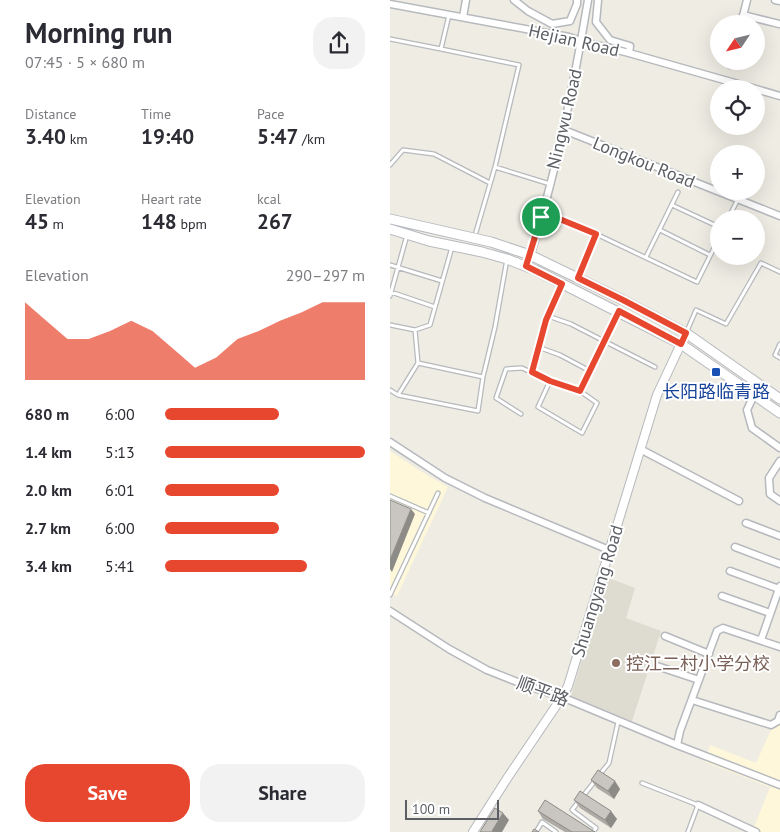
<!DOCTYPE html>
<html lang="en">
<head>
<meta charset="utf-8">
<style>
	body { margin:0; font-family:"PT Sans","Noto Sans SC",sans-serif; background:#f2f2f3; color:#2b2b33; height:100vh; display:flex; flex-direction:column; font-size:19px; white-space:nowrap }
	* { box-sizing:border-box; margin:0 }
	p { font-size:16px; color:#7c7c81 }
	.icon { flex:none; width:28px; height:28px; fill:none; stroke:currentColor; stroke-width:2; stroke-linecap:round; stroke-linejoin:round }
	.map { position:relative; flex:1; overflow:hidden }
	.side { display:flex; flex-direction:column; background:#fff; width:390px }
	.side>* { flex:none }
	.needle { width:32px; rotate:235deg }
	.controls { position:absolute; left:320px; top:15px; display:grid; gap:10px }
	.controls a { display:grid; place-items:center; width:55px; height:55px; border-radius:50%; background:#fff; box-shadow:0 5px 20px #0002; font-size:25px }
	.scale { position:absolute; left:15px; bottom:12px; width:94px; box-sizing:border-box; padding-left:5px; border:2px solid #5b5f64; border-top:0; font-size:14px; line-height:18px; white-space:nowrap; color:#5b5f64; -webkit-text-stroke:4px #fff; paint-order:stroke }
	.pin { position:absolute; display:grid; place-items:center; width:42px; height:42px; color:#fff; margin:-21px; border:2px solid #fff; border-radius:50%; box-shadow:0 1px 5px #0007 }
	.round { display:grid; place-items:center; flex:none; width:52px; height:52px; border-radius:20px; background:#f2f2f3 }
	.head { display:flex; align-items:center; justify-content:space-between; height:85px; padding:0 25px }
	h1 { font-size:28px; font-weight:600; line-height:38px }
	.metrics { display:grid; grid-template-columns:repeat(3,1fr); gap:8px; height:85px; padding:5px 25px }
	.metrics div { display:grid; align-content:center }
	.metrics b { font-size:21px; font-weight:600 }
	.metrics small { font-size:14px; font-weight:400 }
	.metrics p { font-size:14px }
	.chart { height:140px; padding:10px 25px }
	.chart p { display:flex; justify-content:space-between }
	.chart svg { width:100%; height:90px; margin-top:5px; fill:#e8472f; opacity:.7 }
	.action { display:flex; gap:10px; margin-top:auto; padding:10px 25px }
	.action a { flex:1; height:58px; border-radius:20px; background:#e8472f; color:#fff; font-size:20px; font-weight:600; line-height:58px; text-align:center }
	.action a+a { background:#f2f2f3; color:#2b2b33 }
	ul { padding:0 25px; list-style:none; font-size:16px }
	li { display:grid; grid-template-columns:80px 60px 1fr; align-items:center; height:38px }
	li i { height:12px; border-radius:6px; background:#e8472f }
	main { display:flex; flex:1; min-height:0 }
	.map>svg:first-child { display:block }
	.commercial { fill:#fef7d9 }
	.education { fill:#dedbd1 }
	.lines { fill:none; stroke-linecap:round; stroke-linejoin:round }
	.service-casing { stroke:#b6b9bd; stroke-width:5.5 }
	.minor-casing { stroke:#b6b9bd; stroke-width:9 }
	.tertiary-casing { stroke:#b6b9bd; stroke-width:10 }
	.secondary-casing { stroke:#b7babf; stroke-width:11 }
	.service { stroke:#fff; stroke-width:3 }
	.minor { stroke:#fff; stroke-width:6 }
	.tertiary { stroke:#fff; stroke-width:8 }
	.secondary { stroke:#fff; stroke-width:9 }
	.wall { fill:#adaaa6 }
	.shaded-wall { fill:#8d8b87 }
	.building { fill:#c9c6c1; stroke:#8d8b87 }
	.route-casing { stroke:#fff; stroke-width:10 }
	.route { stroke:#e8472f; stroke-width:6 }
	.transit-dot { fill:#1a4fb4; stroke:#fff; stroke-width:2 }
	.education-dot { fill:#8d6e63; stroke:#fff; stroke-width:2 }
	.labels { text-anchor:middle; dominant-baseline:central; stroke-width:4; stroke-linejoin:round; paint-order:stroke }
	.street-label { font-size:18px; fill:#5b5f64; stroke:#fff }
	.transit-label { font-size:18px; fill:#164399; stroke:#fff }
	.education-label { font-size:18px; fill:#785e54; stroke:#fff; text-anchor:start }
</style>
</head>
<body>
<main>
<section class="side">
<div class="head"><div><h1>Morning run</h1><p>07:45 · 5 × 680 m</p></div><a class="round"><svg class="icon" aria-label="share" viewBox="0 0 24 24"><path d="M12 15V3M7 8l5-5 5 5M5 13v7h14v-7"/></svg></a></div>
<div class="metrics">
<div><p>Distance</p><b>3.40<small> km</small></b></div>
<div><p>Time</p><b>19:40</b></div>
<div><p>Pace</p><b>5:47<small> /km</small></b></div>
</div>
<div class="metrics">
<div><p>Elevation</p><b>45<small> m</small></b></div>
<div><p>Heart rate</p><b>148<small> bpm</small></b></div>
<div><p>kcal</p><b>267</b></div>
</div>
<div class="chart"><p><span>Elevation</span>290–297 m</p>
<svg viewBox="0 0 160 44" preserveAspectRatio="none"><path d="M0 44V6L10 15L20 24L30 24L40 20L50 15L60 20L70 29L80 38L90 33L100 24L110 20L120 15L130 11L140 6L150 6L160 6V44z"/></svg>
</div>
<ul>
<li><b>680 m</b>6:00<i style="width:57%"></i></li>
<li><b>1.4 km</b>5:13<i style="width:100%"></i></li>
<li><b>2.0 km</b>6:01<i style="width:57%"></i></li>
<li><b>2.7 km</b>6:00<i style="width:57%"></i></li>
<li><b>3.4 km</b>5:41<i style="width:71%"></i></li>
</ul>
<div class="action"><a>Save</a><a>Share</a></div>
</section>
<div class="map">
<svg width="390" height="832" viewBox="0 0 390 832">
	<rect width="100%" height="100%" fill="#eeece3"/>
	<path class="commercial" d="M0 451 32 472 58 487 7 596 0 593Z
		M390 710V832H362L380 787 315 762 320 745 366 763Z"/>
	<path class="education" d="M216 577 245 588 236 618 271 631 242 721 181 696Z"/>
	<g class="lines">
		<g class="service-casing">
			<path id="service" d="M59 15 51 49 129 65 105 167
				M0 39 51 49
				M0 165 13 150 44 154 100 183
				M282 205 329 227
				M152 217 172 220 206 234
				M338 219 348 199
				M270 230 320 255
				M86 232 105 167 160 184
				M62 247 40 325 25 330 28 363 93 377 105 327 117 259
				M256 257 288 192
				M0 265 52 281
				M188 277 206 234 307 282 329 238
				M1 292 45 307
				M0 296 17 235
				M227 314 214 341 265 367
				M158 316 181 324 214 341 190 391 207 403 192 433 148 407 160 381 190 391
				M0 325 25 330
				M297 331 306 310 336 324 371 263 390 272
				M390 344 385 355 390 358
				M148 347 170 355 200 371
				M28 363 8 395 88 411 93 377
				M142 372 156 320 172 284
				M0 390 8 395
				M131 414 106 398 116 369 132 368 160 381
				M0 496 39 513
				M0 595 48 493
				M210 774 219 763 228 722
				M252 783 308 805 298 832
				M193 796 205 781
				M189 801 182 810 206 828 203 832
				M146 832 152 822 166 832"/>
		</g>
		<g class="minor-casing">
			<path id="minor" d="M124 0 138 11 162 24 180 21 187 4V0
				M208 0 206 22 220 40 240 46 239 53
				M385 0 390 1
				M0 4 179 37 191 41 239 53 366 89
				M353 15 389 24
				M73 17 76 0
				M351 24 357 0
				M340 65 341 61
				M366 89 390 96
				M174 130 390 216
				M137 266C165 180 183 90 198 0
				M364 395 357 410 362 428 390 448
				M0 442 55 478 95 498 219 550
				M250 449 349 501
				M390 461 379 478 380 494 390 501
				M356 523 390 536
				M345 547 390 564
				M340 571 389 589
				M332 596 380 613
				M0 611 59 649 97 670 135 685 172 697 287 745 390 785
				M275 636 319 654
				M371 640 390 586
				M267 666 309 680
				M302 700 381 725 388 721 390 715
				M287 745 290 731 327 631 333 628 390 647
				M308 805 366 832"/>
		</g>
		<g class="tertiary-casing">
			<path id="tertiary" d="M83 832 118 777 172 697 178 686 267 395 296 333"/>
		</g>
		<g class="secondary-casing">
			<path id="secondary" d="M0 219 101 242 140 255 233 300 296 333 390 399
				M0 229 39 241 92 252 117 259 145 270 291 344 390 413"/>
		</g>
		<use href="#service" class="service"/>
		<use href="#minor" class="minor"/>
		<use href="#tertiary" class="tertiary"/>
		<use href="#secondary" class="secondary"/>
	</g>
	<path class="wall" d="M201 780 230 789 224 799 207 788Z
		M184 800 227 819 221 828 190 808Z
		M148 811 205 832H175L153 819Z"/>
	<path class="shaded-wall" d="M21 509 25 514 2 572 0 569V560Z
		M225 781 230 789 224 799 218 791Z
		M221 811 227 819 221 828 215 820Z
		M113 813 119 820 112 832H103L102 831Z"/>
	<path class="building" d="M0 500 21 509 0 560Z
		M208 770 225 781 218 791 201 780Z
		M190 791 221 811 215 820 184 800Z
		M155 800 205 832H182L148 811Z
		M105 808 113 813 102 831 104 832H90Z
		M144 829 149 832H142Z"/>
	<g class="lines">
		<g class="route-casing">
			<path id="route" d="M151 217 172 220 206 234 188 278 233 300 296 333 291 344 229 311 190 391 160 381 142 372 156 320 172 284 136 266Z"/>
		</g>
		<use href="#route" class="route"/>
	</g>
	<rect class="transit-dot" x="321" y="367" width="10" height="10" rx="2.5"/>
	<circle class="education-dot" cx="226" cy="663" r="5"/>
	<g class="labels">
		<g class="street-label">
			<text transform="translate(184 40) rotate(13)">Hejian Road</text>
			<text transform="translate(174 119) rotate(-77)">Ningwu Road</text>
			<text transform="translate(254 162) rotate(22)">Longkou Road</text>
			<text transform="translate(207 591) rotate(-73)">Shuangyang Road</text>
			<text transform="translate(153 691) rotate(20)">顺平路</text>
		</g>
		<g class="transit-label">
			<text x="326" y="391">长阳路临青路</text>
		</g>
		<g class="education-label">
			<text x="236" y="663">控江二村小学分校</text>
		</g>
	</g>
</svg>
<div class="controls">
<a><svg class="needle" viewBox="-14 -14 28 28"><path d="M0-13l5 13h-10z" fill="#e53935"/><path d="M0 13l5-13h-10z" fill="#7c7c81"/></svg></a>
<a><svg class="icon" aria-label="locate" viewBox="0 0 24 24"><circle cx="12" cy="12" r="6"/><path d="M12 2v4M12 18v4M2 12h4M18 12h4"/></svg></a>
<a>+</a>
<a>−</a>
</div>
<div class="scale">100 m</div>
<div class="pin" style="left:151px;top:217px;background:#1e9e55"><svg class="icon" aria-label="arrive" viewBox="0 0 24 24"><path d="M6 21V4h12l-3 4 3 4H6"/></svg></div>
</div>
</main>
</body>
</html>
